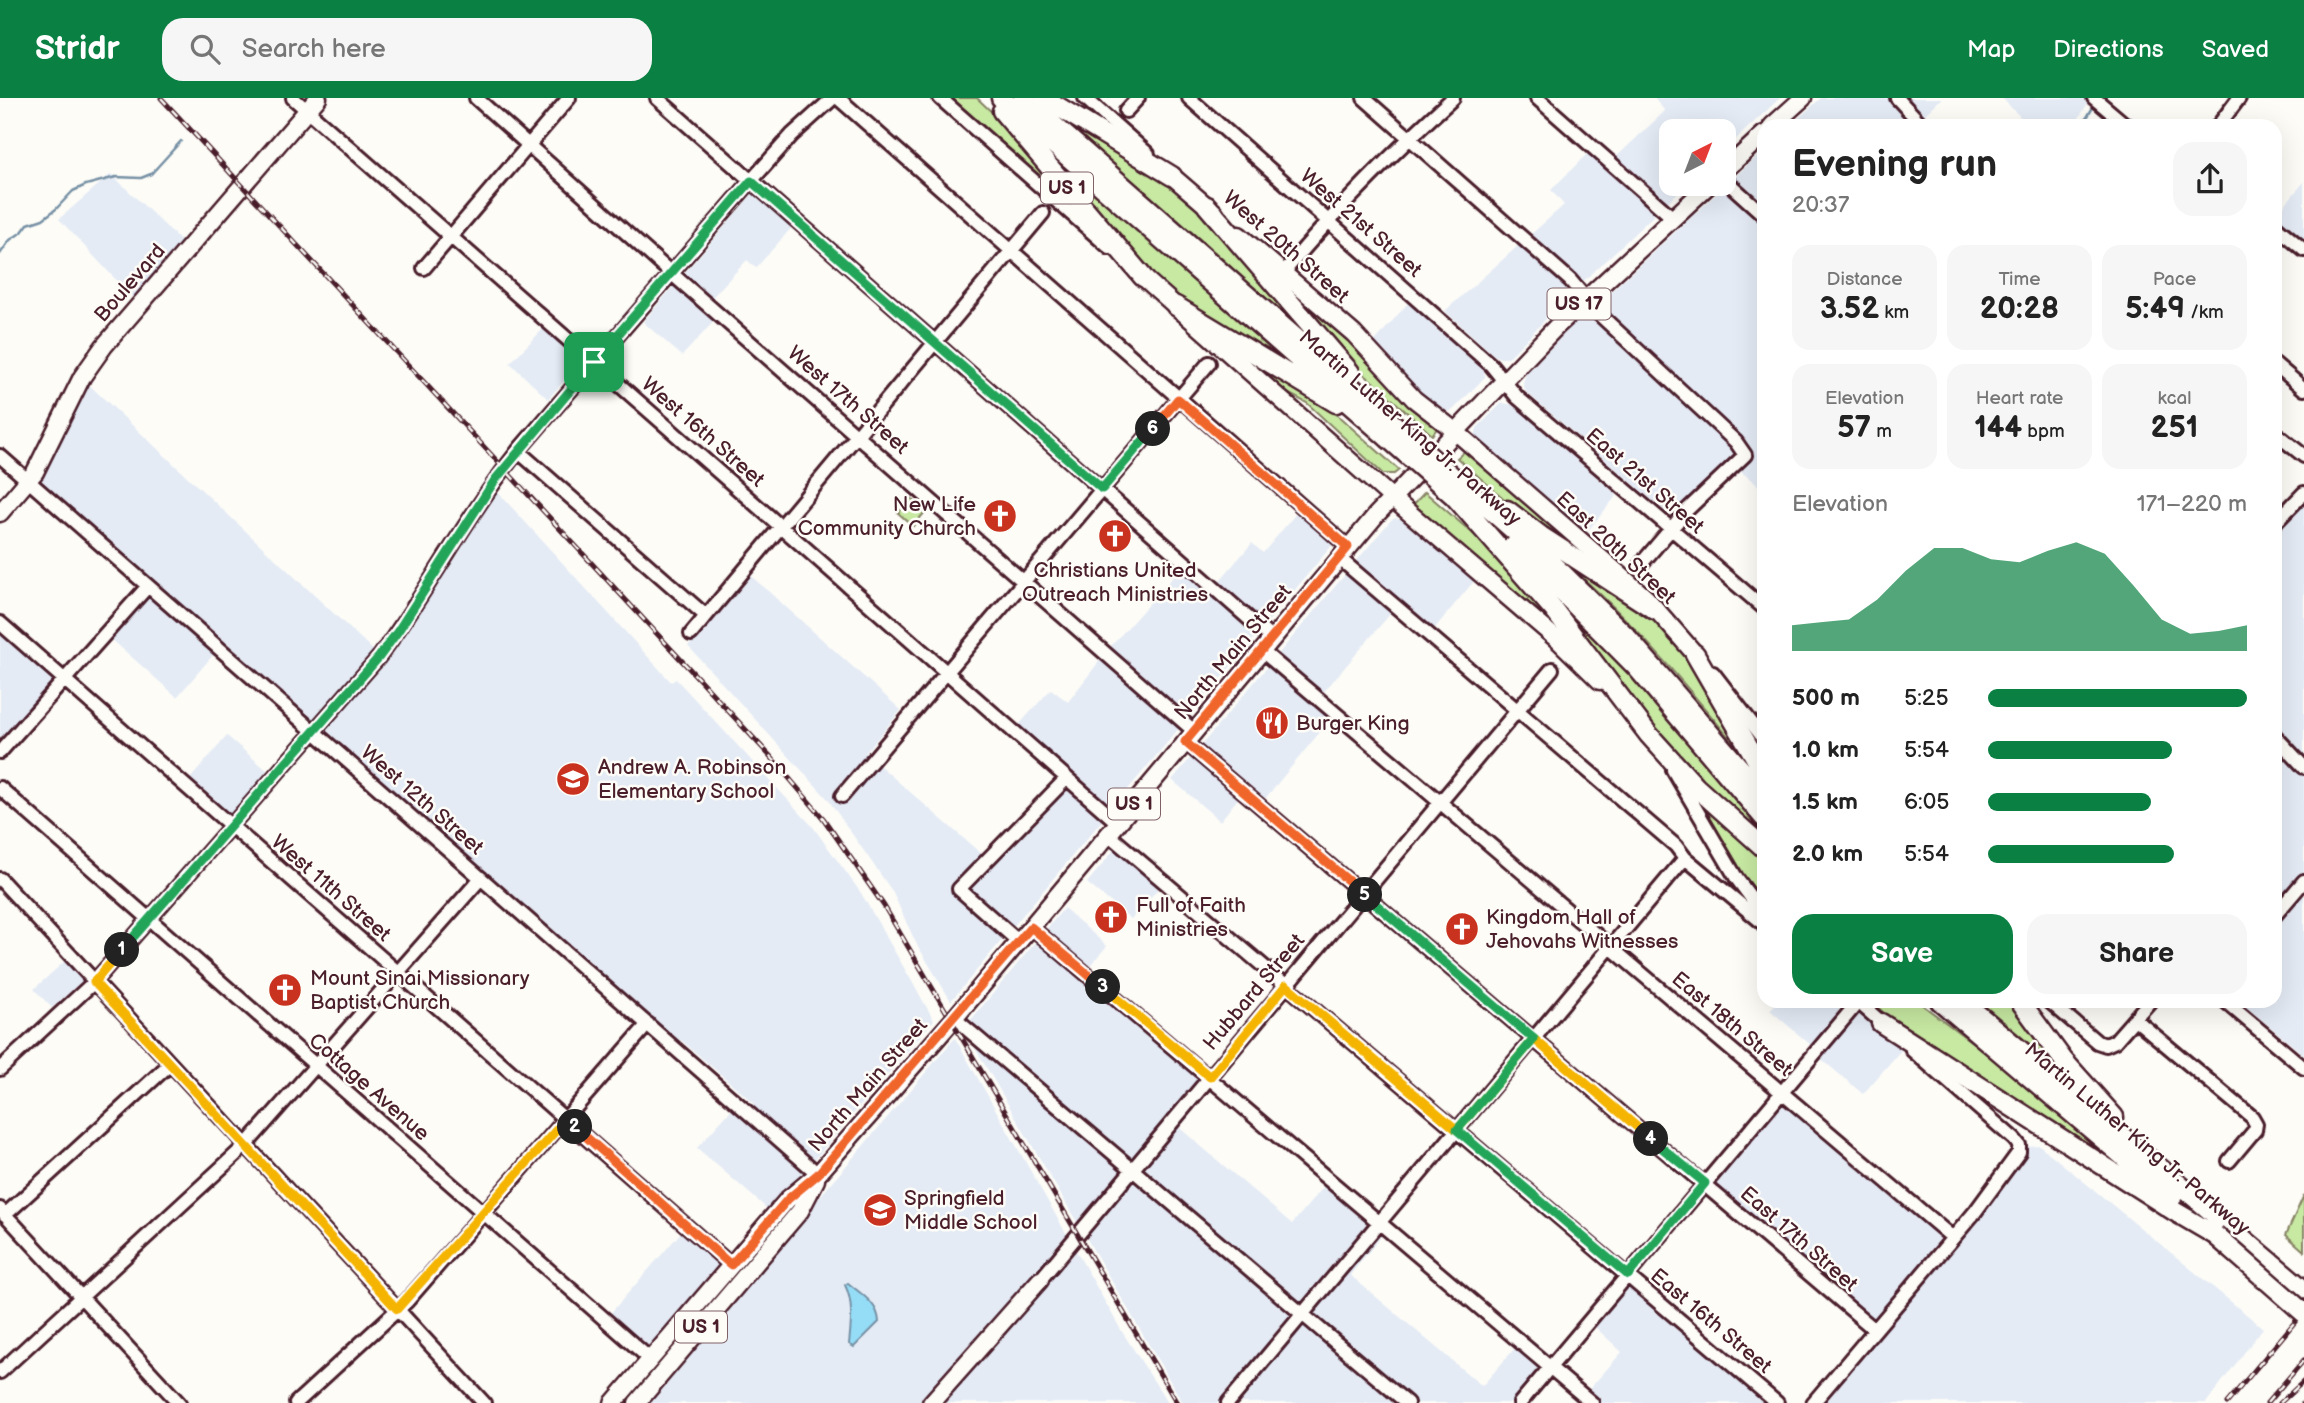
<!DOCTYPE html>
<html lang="en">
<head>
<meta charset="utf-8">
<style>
	body { margin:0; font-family:"Balsamiq Sans",sans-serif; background:#f6f6f6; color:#222; height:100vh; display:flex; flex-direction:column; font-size:26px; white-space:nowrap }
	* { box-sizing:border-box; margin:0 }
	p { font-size:23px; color:#767676 }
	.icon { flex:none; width:38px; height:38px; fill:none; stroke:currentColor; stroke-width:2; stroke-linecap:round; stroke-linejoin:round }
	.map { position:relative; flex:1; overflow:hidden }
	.side { position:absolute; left:1757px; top:21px; width:525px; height:889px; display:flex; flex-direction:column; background:#fff; border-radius:21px; box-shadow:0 7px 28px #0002 }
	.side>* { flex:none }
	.needle { width:46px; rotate:42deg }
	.buttons { position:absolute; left:1659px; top:21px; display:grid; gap:14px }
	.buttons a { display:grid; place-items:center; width:77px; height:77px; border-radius:14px; background:#fff; box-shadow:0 7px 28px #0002; font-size:35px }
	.pin { position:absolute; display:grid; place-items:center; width:60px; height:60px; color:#fff; margin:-30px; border-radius:14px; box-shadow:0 4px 10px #0006 }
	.km { position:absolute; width:35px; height:35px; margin:-18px; border-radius:50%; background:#222; color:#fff; font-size:19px; line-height:35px; text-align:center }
	.round { display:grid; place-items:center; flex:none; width:74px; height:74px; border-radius:21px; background:#f6f6f6 }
	.summary { display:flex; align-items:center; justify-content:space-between; height:119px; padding:0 35px }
	h1 { font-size:38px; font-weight:700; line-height:52px }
	.figures { display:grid; grid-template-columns:repeat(3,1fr); gap:10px; height:119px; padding:7px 35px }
	.figures div { display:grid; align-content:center; border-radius:18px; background:#f6f6f6; text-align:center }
	.figures b { font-size:30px; font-weight:700 }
	.figures small { font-size:19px; font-weight:400 }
	.figures p { font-size:19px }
	.chart { height:196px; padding:14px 35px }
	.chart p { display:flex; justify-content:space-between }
	.chart svg { width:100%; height:126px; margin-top:7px; fill:#0b8043; opacity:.7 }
	.primary-button { display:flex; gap:14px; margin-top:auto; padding:14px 35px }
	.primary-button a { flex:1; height:80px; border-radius:21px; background:#0b8043; color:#fff; font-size:28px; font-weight:700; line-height:80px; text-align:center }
	.primary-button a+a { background:#f6f6f6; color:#222 }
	ul { padding:0 35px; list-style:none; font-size:23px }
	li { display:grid; grid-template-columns:112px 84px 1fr; align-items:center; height:52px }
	li i { height:18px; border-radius:9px; background:#0b8043 }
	header { display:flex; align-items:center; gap:42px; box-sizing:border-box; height:98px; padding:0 35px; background:#0b8043; color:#fff }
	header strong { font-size:33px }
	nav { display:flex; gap:38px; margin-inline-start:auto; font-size:24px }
	.search { width:490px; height:63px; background:#f6f6f6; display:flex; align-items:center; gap:18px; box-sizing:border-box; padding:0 24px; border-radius:21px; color:#767676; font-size:26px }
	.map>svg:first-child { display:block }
	.built { fill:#e4ebf5 }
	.green { fill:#c7e9a2; stroke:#888466; stroke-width:2 }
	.water { fill:#95ddf7; stroke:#7791a5; stroke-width:2 }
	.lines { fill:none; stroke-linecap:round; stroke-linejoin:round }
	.stream { stroke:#7791a5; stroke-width:2.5 }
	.minor-casing { stroke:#4a1f2b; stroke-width:18 }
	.major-casing { stroke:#4a1f2b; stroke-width:21 }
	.highway-casing { stroke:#4a1f2b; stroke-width:23 }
	.minor { stroke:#fdfcf7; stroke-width:12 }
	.major { stroke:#fdfcf7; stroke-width:16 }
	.highway { stroke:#fdfcf7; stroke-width:18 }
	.rail-casing { stroke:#4a1f2b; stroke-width:5 }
	.rail { stroke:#fdfcf7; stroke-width:2.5; stroke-dasharray:8; stroke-linecap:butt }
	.highway-bridge-casing { stroke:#4a1f2b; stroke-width:23; stroke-linecap:butt }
	.highway-bridge { stroke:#fdfcf7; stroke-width:18 }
	.split-1-casing { stroke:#fff; stroke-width:14 }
	.split-2-casing { stroke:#fff; stroke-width:14 }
	.split-3-casing { stroke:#fff; stroke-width:14 }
	.split-4-casing { stroke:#fff; stroke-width:14 }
	.split-5-casing { stroke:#fff; stroke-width:14 }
	.split-6-casing { stroke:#fff; stroke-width:14 }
	.split-7-casing { stroke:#fff; stroke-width:14 }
	.split-1 { stroke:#22a559; stroke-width:9 }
	.split-2 { stroke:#f5b400; stroke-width:9 }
	.split-3 { stroke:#f0652b; stroke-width:9 }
	.split-4 { stroke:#f5b400; stroke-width:9 }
	.split-5 { stroke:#22a559; stroke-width:9 }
	.split-6 { stroke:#f0652b; stroke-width:9 }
	.split-7 { stroke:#22a559; stroke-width:9 }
	.labels { text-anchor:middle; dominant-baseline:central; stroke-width:5; stroke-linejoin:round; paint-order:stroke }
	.shield { fill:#fdfcf7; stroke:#806168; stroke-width:2 }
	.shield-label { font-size:19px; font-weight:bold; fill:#4a1f2b }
	.street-label { font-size:21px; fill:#4a1f2b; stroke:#fdfcf7 }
	.poi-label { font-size:21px; fill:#4a1f2b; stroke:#fdfcf7; text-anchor:start }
</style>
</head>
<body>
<header>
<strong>Stridr</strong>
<div class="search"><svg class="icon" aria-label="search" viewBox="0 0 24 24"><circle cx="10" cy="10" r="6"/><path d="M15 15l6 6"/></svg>Search here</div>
<nav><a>Map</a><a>Directions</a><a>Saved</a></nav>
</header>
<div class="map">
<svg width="2304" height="1305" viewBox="0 0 2304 1305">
	<rect width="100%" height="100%" fill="#fdfcf7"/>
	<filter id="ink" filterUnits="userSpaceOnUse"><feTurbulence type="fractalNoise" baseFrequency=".0143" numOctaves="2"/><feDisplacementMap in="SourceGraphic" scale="14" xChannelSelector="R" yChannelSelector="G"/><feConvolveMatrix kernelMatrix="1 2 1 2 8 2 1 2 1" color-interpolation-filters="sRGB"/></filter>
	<g filter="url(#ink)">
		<path class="built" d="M1654 0H1780L1724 52V33H1671V86H1687L1573 193 1513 255 1507 260H1500L1494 257 1445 213 1564 107 1551 92 1597 46 1614 61 1665 13Z
			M1821 0H1942L1923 18 1932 28H1790Z
			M2002 0H2091L2074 28H2029Z
			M1764 52V392L1739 372 1680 426 1526 294 1523 285 1526 276 1586 213 1603 201Z
			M111 76 183 145 135 202 59 121Z
			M2304 84V142L2275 118Z
			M753 95 793 128 756 170 747 162 703 209 716 221 682 258 643 224Z
			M1408 205 1484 273 1485 279 1453 312 1446 314 1436 311 1371 248Z
			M544 230 582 263 548 301 510 265Z
			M86 284 375 554 304 634 214 556 177 599 101 532 138 489 28 393Z
			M1502 305 1513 307 1617 397 1583 439 1477 344 1475 339 1477 330Z
			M496 392 671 584 676 581 813 729 861 795 934 922 770 1113 697 1050 733 1010 755 1006 682 943 669 937 324 633 395 550Z
			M2304 404V957L2239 903H2275V434Z
			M1298 413 1334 445 951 903 916 845 892 793 827 700 688 548 750 477 901 612 865 655 985 759 1059 683 1009 638 1051 591 1068 604 1111 548 1180 471 1209 495 1252 445 1263 455Z
			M1396 420 1411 424 1475 482 1424 543 1391 515 1322 596 1339 611 1264 702 1248 688 1220 723 1172 682 1391 422Z
			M0 515 65 572 0 645Z
			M227 638 269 674 231 718 190 681Z
			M1114 752 1159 790 1131 821 1087 785Z
			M1064 810 1107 848 1080 879 1199 980 1168 1020 1292 1126 1326 1086 1383 1136 1350 1177 1482 1288 1516 1249 1542 1269 1512 1305H1183L975 950 970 923Z
			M65 863 83 882 52 910 34 891Z
			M1778 903H1842V905L1836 918 1812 948 1770 912Z
			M1860 915 1902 951 1863 996 1820 960Z
			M955 940 1121 1232 1168 1305H644Z
			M1783 1003 1954 1147 1976 1121 2029 1048 2039 1047 2263 1230 2206 1305H1823L1884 1231 1713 1083Z
			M691 1123 732 1158 651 1253 609 1217Z
			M1628 1188 1766 1305H1577L1622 1254 1594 1228Z"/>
		<path class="green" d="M946 0H977L998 20 1092 127Z
			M1044 6 1170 86 1210 120 1324 256 1217 156Z
			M1040 45 1322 292C1258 252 1187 215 1135 160 1101 124 1071 83 1040 45Z
			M1273 169 1321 212 1438 329 1432 337 1346 260Z
			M1211 234 1335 315 1399 372 1394 376H1383L1307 305 1276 289Z
			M1466 352 1620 482 1509 405 1457 360Z
			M1425 394 1486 447 1605 582 1412 408Z
			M911 400 926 413 913 428 898 415Z
			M1557 458 1641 511 1658 525 1692 560 1752 667C1691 594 1631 518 1557 458Z
			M1559 507C1637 573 1699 658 1764 735V744L1681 665Z
			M1691 692 1764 759V810L1746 787Z
			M1880 903H1917L1981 951 2133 1078 1897 926 1876 908Z
			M1979 903H2015L2072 982Z
			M2304 1097V1153L2286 1137Z"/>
		<path class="water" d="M848 1185C861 1196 878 1205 879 1224L854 1249 849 1246C851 1226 854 1205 845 1187Z"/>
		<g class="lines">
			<path class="stream" d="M2082 28 2092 11
				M0 156 10 142 22 134 28 126 43 121 56 111 73 93 86 87 116 79 141 80 151 76 181 43"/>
			<g class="minor-casing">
				<path id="minor" d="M293 0 1118 725
					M476 0 662 167 1194 633
					M657 0 1272 541
					M838 0 1348 449
					M940 0 1110 150
					M1085 0 1148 56
					M1189 0 1491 267 1517 299 1764 510
					M1364 0 1570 182 1600 217 1736 344 1745 357 1687 412 1642 465
					M1537 0 1673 120
					M1897 0 1923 28
					M2094 0 2127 28
					M1126 13 1138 0
					M2218 28 2239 0
					M1724 81 1764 117
					M2275 128 2304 152
					M424 170 569 0
					M1283 175C1336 112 1392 55 1453 0
					M2275 266 2304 291
					M2275 335 2304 358
					M518 353 706 518
					M0 358 818 1076
					M2275 425 2304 395
					M1339 460 1676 748 1685 760 1764 826
					M0 525 731 1167
					M691 536 1043 115
					M1262 553 1953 1140
					M1713 575 1764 641
					M2275 638 2304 669
					M1185 644 1875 1232
					M0 654 148 488
					M1673 672 1737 781 1764 817
					M0 690 650 1261
					M842 698 1209 265
					M1108 736 1777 1305
					M0 781 484 1305
					M2275 817 2304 783
					M1031 829 1592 1305
					M1019 844 959 791 1067 680
					M1857 903 1888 930
					M2049 903 2097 944 2106 947 2115 943 2150 903
					M2225 903 2304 970
					M954 920 1407 1305
					M2135 921 2252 1019 2256 1026 2255 1032 2229 1063
					M0 971 94 884 379 559C428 493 466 418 518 353L751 83 792 37 833 0
					M0 1111 179 1305
					M5 1117 170 966
					M1040 1182 1552 571
					M0 1274 245 1048 481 780
					M296 1305 407 1203 648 926
					M1228 1305 1685 760
					M1520 1305 1859 903
					M1813 1305 1975 1114 2019 1054V1047L2014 1041 1912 952"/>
			</g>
			<g class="major-casing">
				<path id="major" d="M1772 28 1803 0
					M1724 73 1764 36
					M1172 78 1215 115
					M1239 137 1354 236 1414 301 1455 333 1626 482 1647 501 1695 556
					M1143 179 1392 400 1559 543 1600 583
					M0 415 35 374 82 279 104 248 318 0
					M613 1305 788 1101 818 1076 953 922 1376 417 1558 227 1710 86
					M637 1305 800 1113 816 1082
					M931 1305 1040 1182"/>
			</g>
			<g class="highway-casing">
				<path id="highway" d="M1001 0 1388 340
					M1023 0 1398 330
					M1044 0 1172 78
					M1002 13 1143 179
					M1207 108 1350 274
					M1176 208 1336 305
					M1462 387 1562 475 1626 538 1764 698
					M1454 398 1553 511 1649 637 1696 689 1764 750
					M1507 412 1541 438 1655 512
					M1511 449 1561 493 1637 570 1764 720
					M1695 556 1764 675
					M1940 903 2172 1100
					M1962 903 2304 1192
					M2020 903 2064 963 2114 1019
					M1881 925 2174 1113 2215 1137"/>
			</g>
			<use href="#minor" class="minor"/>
			<use href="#major" class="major"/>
			<use href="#highway" class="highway"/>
			<g class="rail-casing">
				<path id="rail" d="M161 0 772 660 823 720 884 808 1177 1305
					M2227 1305 2304 1213
					M2267 1305 2304 1262
					M2280 1305 2304 1283
					M2303 1305 2304 1304"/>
			</g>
			<use href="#rail" class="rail"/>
			<g class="highway-bridge-casing">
				<path id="highway-bridge" d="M1398 330 1462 387
					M1388 340 1454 398
					M2215 1137 2304 1215"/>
			</g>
			<use href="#highway-bridge" class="highway-bridge"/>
		</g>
	</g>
	<g class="lines" filter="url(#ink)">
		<g class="split-1-casing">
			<path id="split-1" d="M122 852 379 559 398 533 495 382 594 264"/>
		</g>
		<g class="split-2-casing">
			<path id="split-2" d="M122 852 94 884 397 1211 566 1021 575 1029"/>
		</g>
		<g class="split-3-casing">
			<path id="split-3" d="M575 1029 731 1167 788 1101 818 1076 1031 829 1103 889"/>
		</g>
		<g class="split-4-casing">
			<path id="split-4" d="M1103 889 1210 979 1286 887 1457 1032 1534 941 1651 1041"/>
		</g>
		<g class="split-5-casing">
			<path id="split-5" d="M1365 797 1534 941 1457 1032 1628 1177 1705 1085 1651 1041"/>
		</g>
		<g class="split-6-casing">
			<path id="split-6" d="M1153 331 1178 301 1348 449 1185 644 1365 797"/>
		</g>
		<g class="split-7-casing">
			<path id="split-7" d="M594 264 751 83 1102 391 1153 331"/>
		</g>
		<use href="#split-1" class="split-1"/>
		<use href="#split-2" class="split-2"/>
		<use href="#split-3" class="split-3"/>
		<use href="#split-4" class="split-4"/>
		<use href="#split-5" class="split-5"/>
		<use href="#split-6" class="split-6"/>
		<use href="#split-7" class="split-7"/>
	</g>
	<defs>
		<g id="church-disc" transform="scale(1.75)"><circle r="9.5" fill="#c8321e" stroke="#fdfcf7"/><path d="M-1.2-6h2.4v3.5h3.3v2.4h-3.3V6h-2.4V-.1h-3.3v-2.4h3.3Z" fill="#fff"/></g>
		<g id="restaurant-disc" transform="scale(1.75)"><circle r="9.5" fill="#c8321e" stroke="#fdfcf7"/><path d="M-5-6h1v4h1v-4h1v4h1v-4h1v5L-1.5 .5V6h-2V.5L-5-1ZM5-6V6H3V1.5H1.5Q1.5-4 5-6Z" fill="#fff"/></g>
		<g id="school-disc" transform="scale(1.75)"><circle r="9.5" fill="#c8321e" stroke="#fdfcf7"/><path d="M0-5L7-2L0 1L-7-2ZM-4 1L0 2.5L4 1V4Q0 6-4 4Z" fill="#fff"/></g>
	</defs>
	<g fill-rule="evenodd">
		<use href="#church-disc" x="1000" y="418"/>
		<use href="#church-disc" x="1115" y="438"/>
		<use href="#restaurant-disc" x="1272" y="625"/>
		<use href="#school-disc" x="573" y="681"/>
		<use href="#church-disc" x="1111" y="819"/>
		<use href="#church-disc" x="1462" y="831"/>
		<use href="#church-disc" x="285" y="892"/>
		<use href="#school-disc" x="880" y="1112"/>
	</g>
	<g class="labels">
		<g class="shield">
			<rect x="1041" y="74.5" width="52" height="31" rx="5"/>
			<rect x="1547.5" y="190.5" width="63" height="31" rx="5"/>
			<rect x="1108" y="690.5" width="52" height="31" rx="5"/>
			<rect x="675" y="1213.5" width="52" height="31" rx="5"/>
		</g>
		<g class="shield-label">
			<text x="1067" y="90">US 1</text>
			<text x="1579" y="206">US 17</text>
			<text x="1134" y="706">US 1</text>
			<text x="701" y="1229">US 1</text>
		</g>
		<g class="street-label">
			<text transform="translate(1361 125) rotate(41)">West 21st Street</text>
			<text transform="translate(1286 149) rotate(41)">West 20th Street</text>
			<text transform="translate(130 185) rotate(-49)">Boulevard</text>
			<text transform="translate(848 302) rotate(41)">West 17th Street</text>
			<text transform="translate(1410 330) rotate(41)">Martin Luther King Jr. Parkway</text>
			<text transform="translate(703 334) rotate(41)">West 16th Street</text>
			<text transform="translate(1645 383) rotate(41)">East 21st Street</text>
			<text transform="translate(1616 450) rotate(43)">East 20th Street</text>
			<text transform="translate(1233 554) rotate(-50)">North Main Street</text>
			<text transform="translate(422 702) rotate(41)">West 12th Street</text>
			<text transform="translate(331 790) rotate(41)">West 11th Street</text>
			<text transform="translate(1254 894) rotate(-50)">Hubbard Street</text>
			<text transform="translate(1732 926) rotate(40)">East 18th Street</text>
			<text transform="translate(868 987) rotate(-49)">North Main Street</text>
			<text transform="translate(369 989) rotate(41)">Cottage Avenue</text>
			<text transform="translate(2137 1041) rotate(40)">Martin Luther King Jr. Parkway</text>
			<text transform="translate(1799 1141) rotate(41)">East 17th Street</text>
			<text transform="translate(1711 1223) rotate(40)">East 16th Street</text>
		</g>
		<g class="poi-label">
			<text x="976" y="406" text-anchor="end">New Life<tspan x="976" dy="24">Community Church</tspan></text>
			<text x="1115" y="472" text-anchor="middle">Christians United<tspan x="1115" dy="24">Outreach Ministries</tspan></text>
			<text x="1296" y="625">Burger King</text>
			<text x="598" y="669">Andrew A. Robinson<tspan x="598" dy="24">Elementary School</tspan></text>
			<text x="1136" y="807">Full of Faith<tspan x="1136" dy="24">Ministries</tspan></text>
			<text x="1486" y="819">Kingdom Hall of<tspan x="1486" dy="24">Jehovahs Witnesses</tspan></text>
			<text x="310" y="880">Mount Sinai Missionary<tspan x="310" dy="24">Baptist Church</tspan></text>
			<text x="904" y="1100">Springfield<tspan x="904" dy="24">Middle School</tspan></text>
		</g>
	</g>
</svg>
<div class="buttons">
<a><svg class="needle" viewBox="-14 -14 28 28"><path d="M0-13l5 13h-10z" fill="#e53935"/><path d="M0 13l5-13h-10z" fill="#767676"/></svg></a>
</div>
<div class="pin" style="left:594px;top:264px;background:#1e9e55"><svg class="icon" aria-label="arrive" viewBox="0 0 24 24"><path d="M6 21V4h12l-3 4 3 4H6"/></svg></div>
<b class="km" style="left:122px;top:852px">1</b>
<b class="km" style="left:575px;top:1029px">2</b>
<b class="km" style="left:1103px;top:889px">3</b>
<b class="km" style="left:1651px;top:1041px">4</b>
<b class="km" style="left:1365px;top:797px">5</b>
<b class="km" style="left:1153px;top:331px">6</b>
<section class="side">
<div class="summary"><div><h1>Evening run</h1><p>20:37</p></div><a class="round"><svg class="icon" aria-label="share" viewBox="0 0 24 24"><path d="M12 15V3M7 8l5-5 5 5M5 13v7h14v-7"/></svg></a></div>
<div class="figures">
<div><p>Distance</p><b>3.52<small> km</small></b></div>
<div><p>Time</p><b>20:28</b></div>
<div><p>Pace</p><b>5:49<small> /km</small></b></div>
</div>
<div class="figures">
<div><p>Elevation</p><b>57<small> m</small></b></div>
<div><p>Heart rate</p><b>144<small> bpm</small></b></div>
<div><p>kcal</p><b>251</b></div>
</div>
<div class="chart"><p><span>Elevation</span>171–220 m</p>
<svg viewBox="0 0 160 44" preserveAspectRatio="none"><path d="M0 44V35L10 34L20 33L30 26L40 16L50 8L60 8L70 12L80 13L90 9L100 6L110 10L120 21L130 33L140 38L150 37L160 35V44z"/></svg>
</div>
<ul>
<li><b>500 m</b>5:25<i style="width:100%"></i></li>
<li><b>1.0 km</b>5:54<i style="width:71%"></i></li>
<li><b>1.5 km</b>6:05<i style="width:63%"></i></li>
<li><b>2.0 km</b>5:54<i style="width:72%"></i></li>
</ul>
<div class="primary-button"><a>Save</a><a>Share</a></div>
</section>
</div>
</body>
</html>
